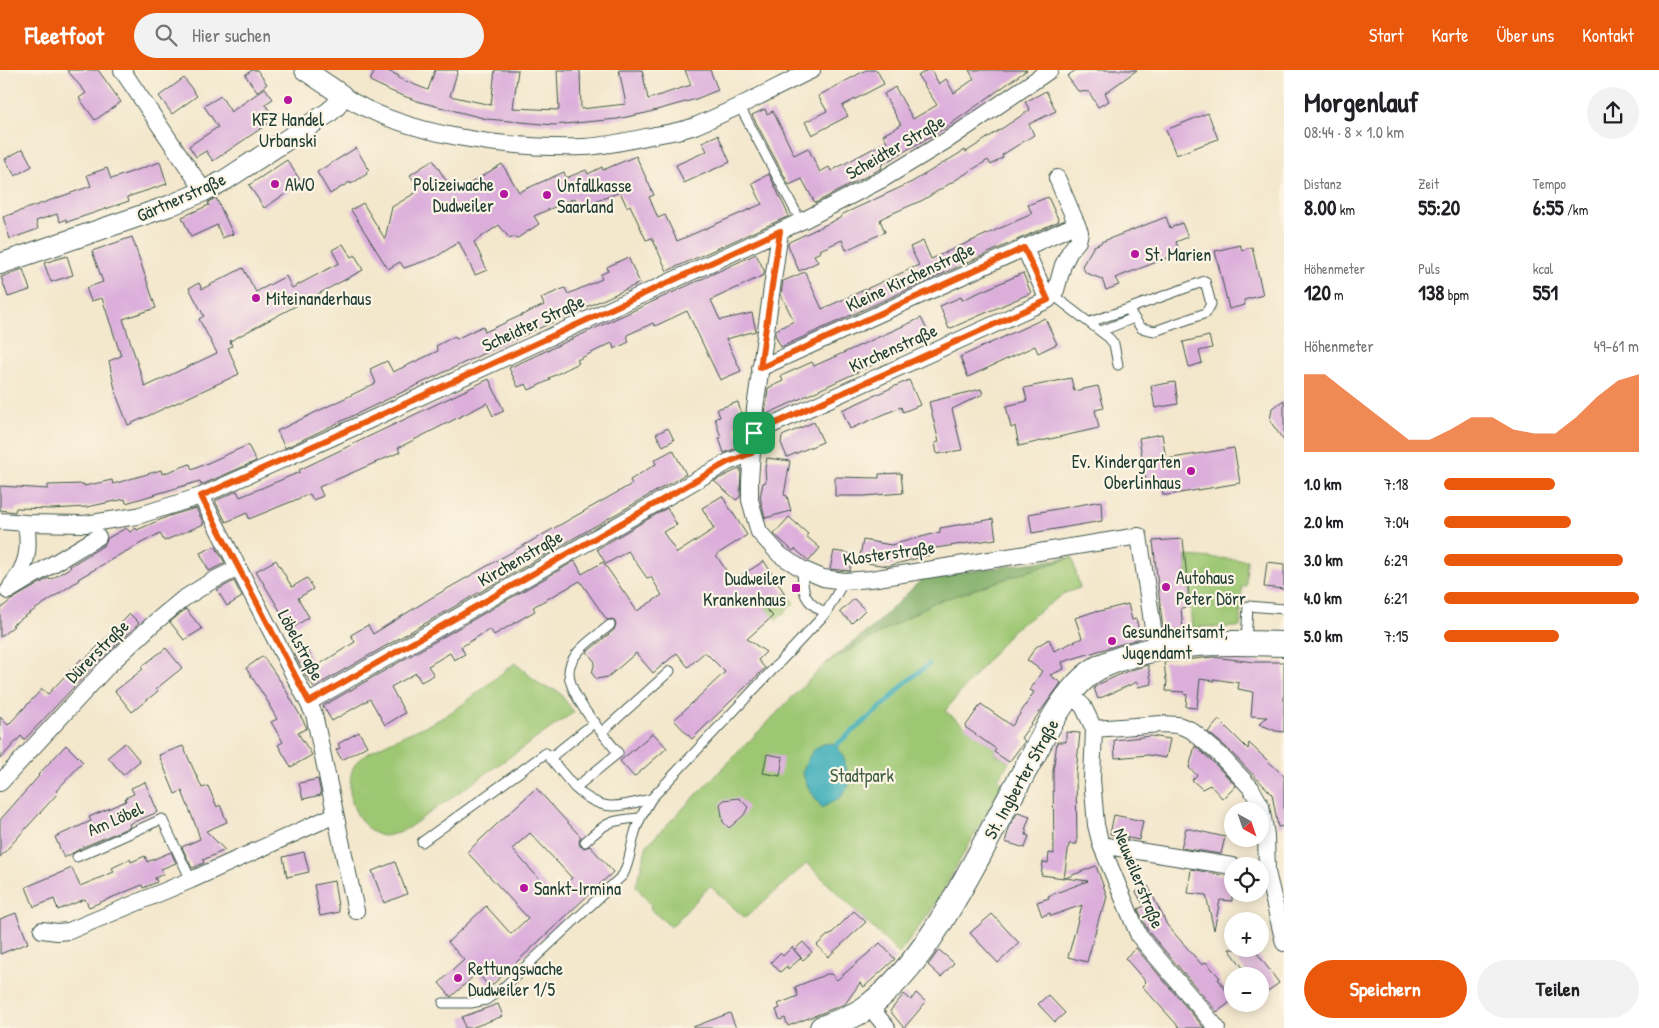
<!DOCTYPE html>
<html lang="de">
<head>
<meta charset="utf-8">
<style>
	body { margin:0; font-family:"Patrick Hand",sans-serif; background:#f2f2f2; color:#202124; height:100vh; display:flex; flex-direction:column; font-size:19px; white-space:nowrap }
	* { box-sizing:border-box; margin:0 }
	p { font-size:16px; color:#757577 }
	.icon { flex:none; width:28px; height:28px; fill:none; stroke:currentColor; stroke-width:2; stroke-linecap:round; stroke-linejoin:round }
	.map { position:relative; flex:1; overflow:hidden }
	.drawer { display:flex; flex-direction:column; background:#fff; width:375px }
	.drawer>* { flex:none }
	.needle { width:32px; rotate:140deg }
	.fabs { position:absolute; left:1224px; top:732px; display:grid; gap:10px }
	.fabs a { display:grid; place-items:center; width:45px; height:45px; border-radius:50%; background:#fff; box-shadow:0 2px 12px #0003; font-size:25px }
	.pin { position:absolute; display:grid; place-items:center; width:42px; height:42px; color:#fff; margin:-21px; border-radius:10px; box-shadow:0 2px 8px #0006 }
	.round { display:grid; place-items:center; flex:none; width:52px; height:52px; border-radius:26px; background:#f2f2f2 }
	.head { display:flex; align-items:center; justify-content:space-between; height:85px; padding:0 20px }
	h1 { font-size:28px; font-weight:800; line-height:38px }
	.metrics { display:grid; grid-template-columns:repeat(3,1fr); gap:8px; height:85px; padding:5px 20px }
	.metrics div { display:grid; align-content:center }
	.metrics b { font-size:21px; font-weight:800 }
	.metrics small { font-size:14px; font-weight:400 }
	.metrics p { font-size:14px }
	.chart { height:140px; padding:10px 20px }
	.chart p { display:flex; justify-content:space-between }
	.chart svg { width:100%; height:90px; margin-top:5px; fill:#ea580c; opacity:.7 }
	.primary-button { display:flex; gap:10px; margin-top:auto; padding:10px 20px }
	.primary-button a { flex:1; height:58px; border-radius:30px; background:#ea580c; color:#fff; font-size:20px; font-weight:800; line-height:58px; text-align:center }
	.primary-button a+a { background:#f2f2f2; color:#202124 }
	ul { padding:0 20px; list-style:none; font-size:16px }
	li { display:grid; grid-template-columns:80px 60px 1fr; align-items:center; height:38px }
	li i { height:12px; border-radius:6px; background:#ea580c }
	header { display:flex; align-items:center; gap:30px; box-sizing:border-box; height:70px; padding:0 25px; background:#ea580c; color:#fff }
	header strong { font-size:24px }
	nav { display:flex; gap:28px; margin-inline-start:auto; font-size:18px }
	.search { width:350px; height:45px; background:#f2f2f2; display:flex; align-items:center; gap:12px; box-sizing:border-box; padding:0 18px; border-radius:28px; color:#757577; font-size:19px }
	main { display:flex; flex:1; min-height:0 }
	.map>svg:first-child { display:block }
	.green { fill:#9ec773; stroke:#5e8254 }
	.forest { fill:#7eac65; stroke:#4e744c }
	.water { fill:#3eaeb9; stroke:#2e7676 }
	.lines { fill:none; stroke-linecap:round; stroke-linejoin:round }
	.stream { stroke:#3eaeb9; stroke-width:4.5 }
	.building { fill:#dcafdb; fill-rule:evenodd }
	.service-casing { stroke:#3f564b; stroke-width:11 }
	.minor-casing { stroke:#3f564b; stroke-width:18 }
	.tertiary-casing { stroke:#3f564b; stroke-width:22 }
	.secondary-casing { stroke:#3f564b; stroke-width:26 }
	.service { stroke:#fff; stroke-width:9 }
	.minor { stroke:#fff; stroke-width:16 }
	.tertiary { stroke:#fff; stroke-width:20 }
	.secondary { stroke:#fff; stroke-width:24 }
	.route-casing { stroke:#fff; stroke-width:10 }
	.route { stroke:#ea580c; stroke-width:6 }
	.poi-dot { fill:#b5179e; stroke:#fcf5e5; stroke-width:2 }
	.labels { text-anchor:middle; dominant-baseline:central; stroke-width:4.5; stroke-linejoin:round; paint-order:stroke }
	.poi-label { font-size:18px; fill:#1f3d34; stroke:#fcf5e5; text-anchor:start }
	.street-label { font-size:18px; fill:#1f3d34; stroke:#fcf5e5 }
	.park-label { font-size:18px; fill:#3f6044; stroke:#fcf5e5 }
</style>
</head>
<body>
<header>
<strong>Fleetfoot</strong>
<div class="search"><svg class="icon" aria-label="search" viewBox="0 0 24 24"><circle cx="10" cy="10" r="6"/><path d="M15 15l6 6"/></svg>Hier suchen</div>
<nav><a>Start</a><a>Karte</a><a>Über uns</a><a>Kontakt</a></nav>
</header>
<main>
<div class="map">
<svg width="1284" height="958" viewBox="0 0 1284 958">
	<rect width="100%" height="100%" fill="#fcf5e5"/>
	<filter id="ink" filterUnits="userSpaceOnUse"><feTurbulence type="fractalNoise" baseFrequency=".02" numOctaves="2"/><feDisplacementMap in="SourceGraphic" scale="10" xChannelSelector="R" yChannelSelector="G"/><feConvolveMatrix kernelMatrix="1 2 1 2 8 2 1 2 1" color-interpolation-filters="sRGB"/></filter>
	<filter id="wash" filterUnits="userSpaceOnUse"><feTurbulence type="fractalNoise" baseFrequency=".0096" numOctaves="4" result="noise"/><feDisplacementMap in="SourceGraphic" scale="20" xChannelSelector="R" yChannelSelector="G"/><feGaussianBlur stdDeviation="1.12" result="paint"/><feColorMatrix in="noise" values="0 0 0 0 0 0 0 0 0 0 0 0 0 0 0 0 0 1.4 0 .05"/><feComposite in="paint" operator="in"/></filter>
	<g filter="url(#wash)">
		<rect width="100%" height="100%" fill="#f3e7cc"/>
		<path class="green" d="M1185 486 1247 490 1246 516H1242L1240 557H1192Z
			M1072 487 1080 518 1065 523 1013 560 945 641 996 679 994 683 1009 692 998 709 1003 712 996 727 931 841 899 884 807 793 745 848 710 816 671 857 650 839 651 835 636 816 647 775 825 594 933 533Z
			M787 523 794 533 777 550 765 538Z
			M515 593 542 616 558 621 574 642 408 758C395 764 383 771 370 760 360 751 354 741 351 728 349 719 350 706 353 698 360 679 427 658 445 646 470 631 492 610 515 593Z"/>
		<path class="forest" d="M1072 487 933 533 825 594 874 556 923 508Z"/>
		<path class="water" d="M829 673 836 675 844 688 850 714 841 727 822 738 809 719 802 703C808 688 812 675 829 673Z"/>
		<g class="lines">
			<path class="stream" d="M836 675 885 634 904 614 929 594"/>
		</g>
		<g id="blocks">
			<path class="building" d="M67 0H98L121 32 95 50 79 28 86 23Z
				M252 0H257L267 14 257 22 245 5Z
				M375 0H386L399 6 398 8 428 20 435 0H458L450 26 491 35 495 0H518L513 38 559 40 557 0H580L581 39 626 34 619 0H642L648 29 691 15 685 0H710L718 20 696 29 646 43 617 49 554 55 487 49 420 32 393 22 370 11Z
				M866 0H877L884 14 842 36 848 46 812 65 805 52 827 41 818 26Z
				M927 0H931L939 14 946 9 954 23 974 9 969 0H1027L948 56 881 95 882 98 815 133 802 109 789 115 752 45 765 39 767 44 773 41 794 85 808 78 820 102 829 97 831 101 887 71 883 65 901 55 884 24 895 17 913 49 937 35 918 6Z
				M1076 0H1137L1105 23 1109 31 1098 37 1089 22 1078 21 1067 6Z
				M184 8 197 26 172 44 159 26Z
				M265 18 273 29 265 34 275 49 213 91 206 81 196 87 189 76 218 57 204 36 221 26 231 42Z
				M1046 21 1056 41 1029 54 1034 65 1002 85 1003 87 991 95 988 90 923 130 884 147 880 150 885 162 846 180 842 170 820 180 821 182 814 185 818 192 799 201 788 175 789 172 842 147 841 145 912 112 965 80 966 82 1030 40 1025 32Z
				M1208 43 1218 69 1176 85 1166 60Z
				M718 65 730 92 684 113 676 95 707 81 702 72Z
				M356 78 369 100 366 102 367 104 351 114 350 112 330 124 317 102Z
				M23 79 32 96 15 106 5 89Z
				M636 86 654 125 649 127 658 148 665 145 677 171 762 134 752 113 769 104 789 146 667 201 652 168 646 170 630 135 627 137 620 122 579 138 575 128 534 146 539 154 516 169 514 166 510 169 499 155 474 172 487 200 475 205 459 172 436 187 404 198 400 192 388 199 351 140 363 133 385 169 392 137 420 120 410 105 433 90 454 123 502 94 519 122 564 102 566 108 586 100 588 104 602 97 603 100Z
				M287 90 302 113 264 138 249 115Z
				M160 92 167 114 127 127 129 131 67 152 66 149 60 152 57 144 36 151 38 159 10 169 3 147 91 116 87 105 107 98 111 109Z
				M1048 127 1059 151 781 277 775 265 776 260 794 251 781 225 783 211 805 202 822 239 919 195 910 177 923 171 931 189 1032 144 1028 135Z
				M216 128 233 164 222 168 217 155 191 167 182 147 209 135 208 132Z
				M1166 147 1170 158 1182 153 1188 167 1176 172 1180 183 1115 208 1119 215 1106 220 1102 209 1086 203 1082 196 1094 176 1101 173V172Z
				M132 167 156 238 123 249 145 317 217 283 199 249 204 246 189 218 199 213 202 219 243 198 256 222 286 206 292 218 339 193 332 180 343 174 351 187 355 185 363 200 230 271 232 276 228 278 239 304 128 355 116 324 109 291 121 286 102 228 91 231 86 218 103 212 92 181Z
				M1240 175 1242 180 1252 177 1263 225 1244 230 1245 235 1229 239 1215 181Z
				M756 184 764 200V205L711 230 720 250 752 243 756 261 726 269 741 301 720 310 687 241 655 256 653 253 627 265 629 272 614 279 612 273 587 285 577 290 579 293 549 308 550 310 529 320 526 314 518 317 509 298Z
				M67 186 73 205 51 212 44 193Z
				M628 187 640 213 493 279 285 378 277 361 376 313 370 299 387 291 393 302 438 281 436 276 455 266 456 269 483 256 485 262 544 235 541 228 565 218 568 224 602 209 600 205 608 201 607 197Z
				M23 199 30 220 8 227 1 207Z
				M1023 203 1031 223 949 259 940 236 961 227 962 230Z
				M921 248 931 268 765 345 768 318 783 311 781 306 812 292 814 296Z
				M1045 248 1057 274 1038 283 1035 276 968 307 960 287Z
				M1209 266 1212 278 1199 281 1202 293 1189 297 1183 272Z
				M1071 308 1074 321 1098 316 1104 338 1095 340 1099 358 1019 376 1015 356 1011 358 1006 336 1027 331 1024 318Z
				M489 309 504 341 493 346 487 333 398 378 400 382 319 417 323 426 313 430 310 424 249 449 247 443 226 452 215 431 237 421 240 427 300 402 299 400Z
				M909 310 920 335 903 342 901 337 850 359 842 340Z
				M1175 312 1178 334 1155 338 1151 316Z
				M981 319 983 324 952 339 962 380 937 384 935 373 939 372 929 332Z
				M1284 330V371L1270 351 1272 338Z
				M738 332 744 354 734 357 742 376 724 383 719 368H721L715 348 720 347 717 339Z
				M814 352 823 372 787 387 781 373 782 366Z
				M668 358 674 370 663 376 656 364Z
				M1162 364 1166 389 1234 378 1240 413 1168 425H1163L1162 415 1147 417 1139 368Z
				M248 375 256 391 201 415 200 411 126 433 125 429 87 437 52 439 16 438 15 442 0 440V416L48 419V415L84 414V416L112 410 113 414 161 400 162 404 190 394 192 400Z
				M673 380 686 404 314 617 304 603 294 583 306 576 315 597 355 572 351 565 368 555 373 564 431 528 632 414 630 410 656 394 654 390Z
				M767 388 790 391 784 425 787 426 791 441 765 448 760 427 763 413 766 412 765 398Z
				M741 398 740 427 736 430 714 411Z
				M901 403 903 423 864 426H835V407L879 408V404Z
				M722 426 747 465 716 485 733 511 764 491 785 524 765 538 773 546 747 569 766 582 758 590 765 598 692 669 674 650 725 602 705 582 688 597 677 583 653 603 636 583 608 607 596 609 592 603 595 592 587 582 614 560 616 554 613 549 607 550 580 511 533 537 535 541 494 565 490 559 461 577 465 584 454 590 450 583 428 596 434 605 421 612 416 603 391 617 405 643 385 655 370 629 332 651 323 636 575 491 582 504 603 492 637 541 662 525 651 507 647 508 628 481 606 494 597 479 667 438 677 455 663 462 677 483 714 459 702 438Z
				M1101 431 1102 451 1032 463 1029 444Z
				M196 438 204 454 164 471 160 463 121 484 78 509 79 510 12 555 14 556 0 567V539L11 530 49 508 50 510 71 497 70 496 103 476 108 468 126 458 130 462 136 458 137 460 169 446Z
				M789 447 808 464 806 466 820 478 809 491 795 479 793 481 774 464Z
				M993 449 996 469 929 479 930 485 888 496 859 492 863 470 891 475 940 462V458Z
				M1183 469 1190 537 1181 538 1183 559 1163 560 1153 471Z
				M215 476 225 493 209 501 200 483Z
				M834 481 853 484 850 501 830 499Z
				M276 490 292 517 307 508 313 519 298 528 309 547 291 559 256 501Z
				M1267 492 1284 494V519L1264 517Z
				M234 511 242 527 227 536 217 520Z
				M854 529 865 540 852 553 840 542Z
				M1128 534 1132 550 1136 549 1141 568 1062 592 1064 599 1050 605 1061 613 1021 668 1025 671 1009 692 994 682 996 679 965 657 981 634 1012 656 1034 622 1030 620 1042 601 1027 590 1036 577 1049 569 1054 581 1082 568 1075 548 1096 541V542Z
				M186 539 202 559 184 570 170 552Z
				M130 544 139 553 91 599 24 670 21 666 0 689V647L8 655 42 619 48 624 81 589 83 591Z
				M166 578 182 598 156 619 158 621 132 642 115 621 143 599 141 597Z
				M263 586 283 615 306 656 307 658 298 663 312 685 291 697 278 675 283 672 271 652 277 649 269 635H270L246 598Z
				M1213 587 1254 592H1284V662L1276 661 1259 654 1267 647 1251 646 1253 622 1238 619 1239 613 1214 609V611L1200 609 1197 638 1186 637 1187 625 1184 624V622L1166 621 1167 610H1166L1164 592Z
				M1148 595 1152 614 1138 617 1137 612 1098 629 1094 618 1099 614 1128 601Z
				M1219 650 1248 679 1249 673 1284 706V756L1278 757 1272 724 1226 677 1208 662Z
				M359 662 367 676 342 690 336 680 340 678 338 674Z
				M1066 662 1080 663 1076 703 1077 774H1069L1064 808 1041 805 1043 792 1048 793 1049 783 1054 784 1053 702 1057 672H1066Z
				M653 663 667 678 634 707 620 691Z
				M1151 666 1170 669 1166 688 1148 685 1115 688 1114 670Z
				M125 673 140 691 123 705 108 687Z
				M66 675 83 692 56 721 58 723 0 787V750L39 706 38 705Z
				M183 676 202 718 208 716 217 737 220 735 227 752 206 761 225 780 203 790 204 793 192 798 182 777 200 769 197 759 182 721 175 724 159 685Z
				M1195 676 1212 691 1236 716 1223 729 1210 715 1202 719 1192 710 1197 705 1189 698Z
				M767 684 783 687 780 706 763 703Z
				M318 709 321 725 303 729 299 713Z
				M145 712 158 742 129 754 130 757 83 777 64 788 55 767 91 751 89 747 126 731 125 728 134 724 131 718Z
				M536 718 581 767 579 771 580 776 584 778 590 776 613 802 490 917 477 903 451 927 439 913 464 890 448 872 486 836 511 864 528 848 467 782ZM530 763 572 808 554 825 512 779Z
				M739 728 748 737 744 745 729 758 723 752 720 734 724 730Z
				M1018 742 1030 746 1025 760 1027 761 1026 765 1029 766 1025 778 1005 772 1010 755Z
				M1114 745 1143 751 1139 770 1110 764Z
				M1186 758 1225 767 1221 784 1181 778Z
				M171 782 176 793 161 799 163 804 155 808 157 812 143 818 142 815 89 837 85 829 58 840 54 829 34 837 26 817 72 798 80 816 114 802 112 798 130 789 131 792 145 786 147 792Z
				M304 782 309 802 287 807 283 787Z
				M395 792 407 824 384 833 372 801Z
				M1096 796 1107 826 1103 842 1101 841 1087 892 1068 887 1082 835 1051 846 1050 843 1042 846 1037 832 1049 828 1048 826 1088 811 1065 808Z
				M1191 799 1231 807V810H1232V831L1220 830 1214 860 1206 825 1188 823Z
				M334 811 339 842 320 846 314 815Z
				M1148 816 1167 855 1202 895 1206 892 1220 908 1218 909 1232 929V931L1217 942 1148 861 1138 839 1144 836 1136 822Z
				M854 841 866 852 828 887 817 875 828 865 829 866Z
				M16 843 28 873 0 884V849Z
				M992 844 1019 873 998 893 970 863Z
				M803 872 812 882 803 890 794 880Z
				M880 873 895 889 864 917 860 913 845 934 788 956 785 948 780 950 776 940 780 938 778 934 798 926 795 917 827 904H831L837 910Z
				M792 877 801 888 788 899 787 896 780 902 771 892 780 883 783 886Z
				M1136 878 1204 958H1180L1142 916 1146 912 1125 888Z
				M1229 879H1254L1279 913 1260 927V906H1249Z
				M939 880 954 893 941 907 928 895Z
				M916 923 926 932 904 958 890 941 904 924 911 930Z
				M1048 925 1065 943 1055 952 1038 934Z
				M498 934 503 946 471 958H465L462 947Z
				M730 943 736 958H693V957Z"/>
		</g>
	</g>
	<g filter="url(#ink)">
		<use href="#blocks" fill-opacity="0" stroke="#3f564b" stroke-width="1"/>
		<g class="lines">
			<g class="service-casing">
				<path id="service" d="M739 35 796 142
					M1205 211 1211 234 1206 243 1155 261 1141 258 1128 239Z
					M1053 225 1109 268 1114 274 1118 295
					M1090 252 1128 239
					M1101 261 1134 248
					M802 499C803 523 803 532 826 543
					M610 555C597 566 578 577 571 593 559 617 604 664 618 683L575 718C603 743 616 737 651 729
					M1246 573 1248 536 1284 539
					M602 662 670 601
					M575 718 550 688 595 652
					M422 772 546 683 550 688
					M585 772C606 752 611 750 639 748
					M77 787 162 749 191 810
					M443 933H471L486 930 503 918 623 805C629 793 630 783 633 770 636 755 643 742 651 729L826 543 844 511"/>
			</g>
			<g class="minor-casing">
				<path id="minor" d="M122 0 204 121
					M342 25C405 66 509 79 584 77 607 76 632 70 655 65 667 63 680 61 692 57 733 41 772 19 812 0
					M780 161 755 338 750 411V430L759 462 780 485 802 499 823 508 844 511 871 509 1139 466 1156 578
					M1024 177 1048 230
					M760 298 1077 154
					M754 363 1048 230 1056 220 1063 195 1070 181 1078 171 1080 162 1057 108
					M201 426 314 644 356 841
					M0 451 26 453 85 454 137 446 201 426 333 367 806 149 883 109 949 69 1050 0
					M11 516C28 494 30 480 26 453
					M8 521 98 467
					M1070 624 1083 636 1094 659 1092 709 1096 755 1101 775 1139 866 1217 958
					M309 632 728 392 752 383
					M1094 659 1161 654 1178 655 1191 660 1219 684 1251 718 1261 736 1266 765 1267 802 1284 873
					M0 713 107 597 154 553 183 529 210 512 238 498
					M1101 775 1232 796
					M42 860 57 862 69 861 191 810 335 745
					M869 936 887 958"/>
			</g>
			<g class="tertiary-casing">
				<path id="tertiary" d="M0 194 169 136 204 121 225 110 328 43 336 36 342 25 305 0"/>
			</g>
			<g class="secondary-casing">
				<path id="secondary" d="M822 958C838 952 856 946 870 935 918 897 949 840 978 787 996 752 1015 718 1034 684 1048 656 1072 609 1102 596 1160 570 1222 572 1284 574"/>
			</g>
			<use href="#service" class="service"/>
			<use href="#minor" class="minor"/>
			<use href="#tertiary" class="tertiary"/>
			<use href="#secondary" class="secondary"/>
		</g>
	</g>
	<g class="lines" filter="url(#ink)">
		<g class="route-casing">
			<path id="route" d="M780 161 760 298 1024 178 1048 230 754 363 752 383 728 392 309 632 201 426 333 367Z"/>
		</g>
		<use href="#route" class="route"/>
	</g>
	<g class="poi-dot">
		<circle cx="288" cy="30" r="5"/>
		<circle cx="275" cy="114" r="5"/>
		<circle cx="504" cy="124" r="5"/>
		<circle cx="547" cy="125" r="5"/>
		<circle cx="1135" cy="184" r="5"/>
		<circle cx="256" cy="228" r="5"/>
		<circle cx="1191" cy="401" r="5"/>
		<circle cx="1166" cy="517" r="5"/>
		<rect x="791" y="513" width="10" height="10" rx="2.5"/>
		<circle cx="1112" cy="571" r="5"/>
		<circle cx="524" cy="818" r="5"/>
		<circle cx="458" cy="908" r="5"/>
	</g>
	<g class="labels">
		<g class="poi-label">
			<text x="288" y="49" text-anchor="middle">KFZ Handel<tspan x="288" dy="21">Urbanski</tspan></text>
			<text x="285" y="114">AWO</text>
			<text x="494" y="114" text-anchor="end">Polizeiwache<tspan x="494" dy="21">Dudweiler</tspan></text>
			<text x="557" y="115">Unfallkasse<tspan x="557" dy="21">Saarland</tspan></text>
			<text x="1145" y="184">St. Marien</text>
			<text x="266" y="228">Miteinanderhaus</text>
			<text x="1181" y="391" text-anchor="end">Ev. Kindergarten<tspan x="1181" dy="21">Oberlinhaus</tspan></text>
			<text x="1176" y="507">Autohaus<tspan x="1176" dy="21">Peter Dörr</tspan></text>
			<text x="786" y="508" text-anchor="end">Dudweiler<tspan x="786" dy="21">Krankenhaus</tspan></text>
			<text x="1122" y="561">Gesundheitsamt,<tspan x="1122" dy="21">Jugendamt</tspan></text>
			<text x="534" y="818">Sankt-Irmina</text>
			<text x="468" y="898">Rettungswache<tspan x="468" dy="21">Dudweiler 1/5</tspan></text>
		</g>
		<g class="street-label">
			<text transform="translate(895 77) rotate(-30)">Scheidter Straße</text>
			<text transform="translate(181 127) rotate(-24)">Gärtnerstraße</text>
			<text transform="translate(910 207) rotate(-25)">Kleine Kirchenstraße</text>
			<text transform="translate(533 253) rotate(-25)">Scheidter Straße</text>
			<text transform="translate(893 278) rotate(-24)">Kirchenstraße</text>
			<text transform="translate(889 483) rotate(-8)">Klosterstraße</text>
			<text transform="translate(520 488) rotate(-30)">Kirchenstraße</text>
			<text transform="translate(301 575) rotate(62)">Löbelstraße</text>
			<text transform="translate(97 581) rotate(-45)">Dürerstraße</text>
			<text transform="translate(1021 709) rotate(-61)">St. Ingberter Straße</text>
			<text transform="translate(115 749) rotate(-24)">Am Löbel</text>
			<text transform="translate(1139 808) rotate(68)">Neuweilerstraße</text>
		</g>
		<g class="park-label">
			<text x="862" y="705">Stadtpark</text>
		</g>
	</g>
</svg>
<div class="fabs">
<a><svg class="needle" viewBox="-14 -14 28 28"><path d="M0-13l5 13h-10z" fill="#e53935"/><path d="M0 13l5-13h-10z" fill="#757577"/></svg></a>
<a><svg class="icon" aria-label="locate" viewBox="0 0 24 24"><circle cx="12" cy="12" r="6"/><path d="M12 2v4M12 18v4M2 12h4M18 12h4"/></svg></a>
<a>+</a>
<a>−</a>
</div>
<div class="pin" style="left:754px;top:363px;background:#1e9e55"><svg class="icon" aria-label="arrive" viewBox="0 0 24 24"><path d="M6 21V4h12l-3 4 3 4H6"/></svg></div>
</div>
<section class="drawer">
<div class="head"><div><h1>Morgenlauf</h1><p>08:44 · 8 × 1.0 km</p></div><a class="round"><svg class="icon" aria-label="share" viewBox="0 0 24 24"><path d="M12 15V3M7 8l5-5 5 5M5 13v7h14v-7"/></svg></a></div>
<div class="metrics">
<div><p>Distanz</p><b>8.00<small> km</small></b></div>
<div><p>Zeit</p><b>55:20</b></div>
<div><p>Tempo</p><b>6:55<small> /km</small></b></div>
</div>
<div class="metrics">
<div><p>Höhenmeter</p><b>120<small> m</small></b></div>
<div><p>Puls</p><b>138<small> bpm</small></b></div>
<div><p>kcal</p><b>551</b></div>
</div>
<div class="chart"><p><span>Höhenmeter</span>49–61 m</p>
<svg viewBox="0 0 160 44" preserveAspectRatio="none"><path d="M0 44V6L10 6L20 14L30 22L40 30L50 38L60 38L70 33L80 27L90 27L100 33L110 35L120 35L130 27L140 17L150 9L160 6V44z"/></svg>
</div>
<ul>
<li><b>1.0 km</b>7:18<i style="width:57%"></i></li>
<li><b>2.0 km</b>7:04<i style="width:65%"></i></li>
<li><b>3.0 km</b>6:29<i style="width:92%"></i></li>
<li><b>4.0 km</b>6:21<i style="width:100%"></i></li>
<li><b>5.0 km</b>7:15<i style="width:59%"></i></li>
</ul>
<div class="primary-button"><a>Speichern</a><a>Teilen</a></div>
</section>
</main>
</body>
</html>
